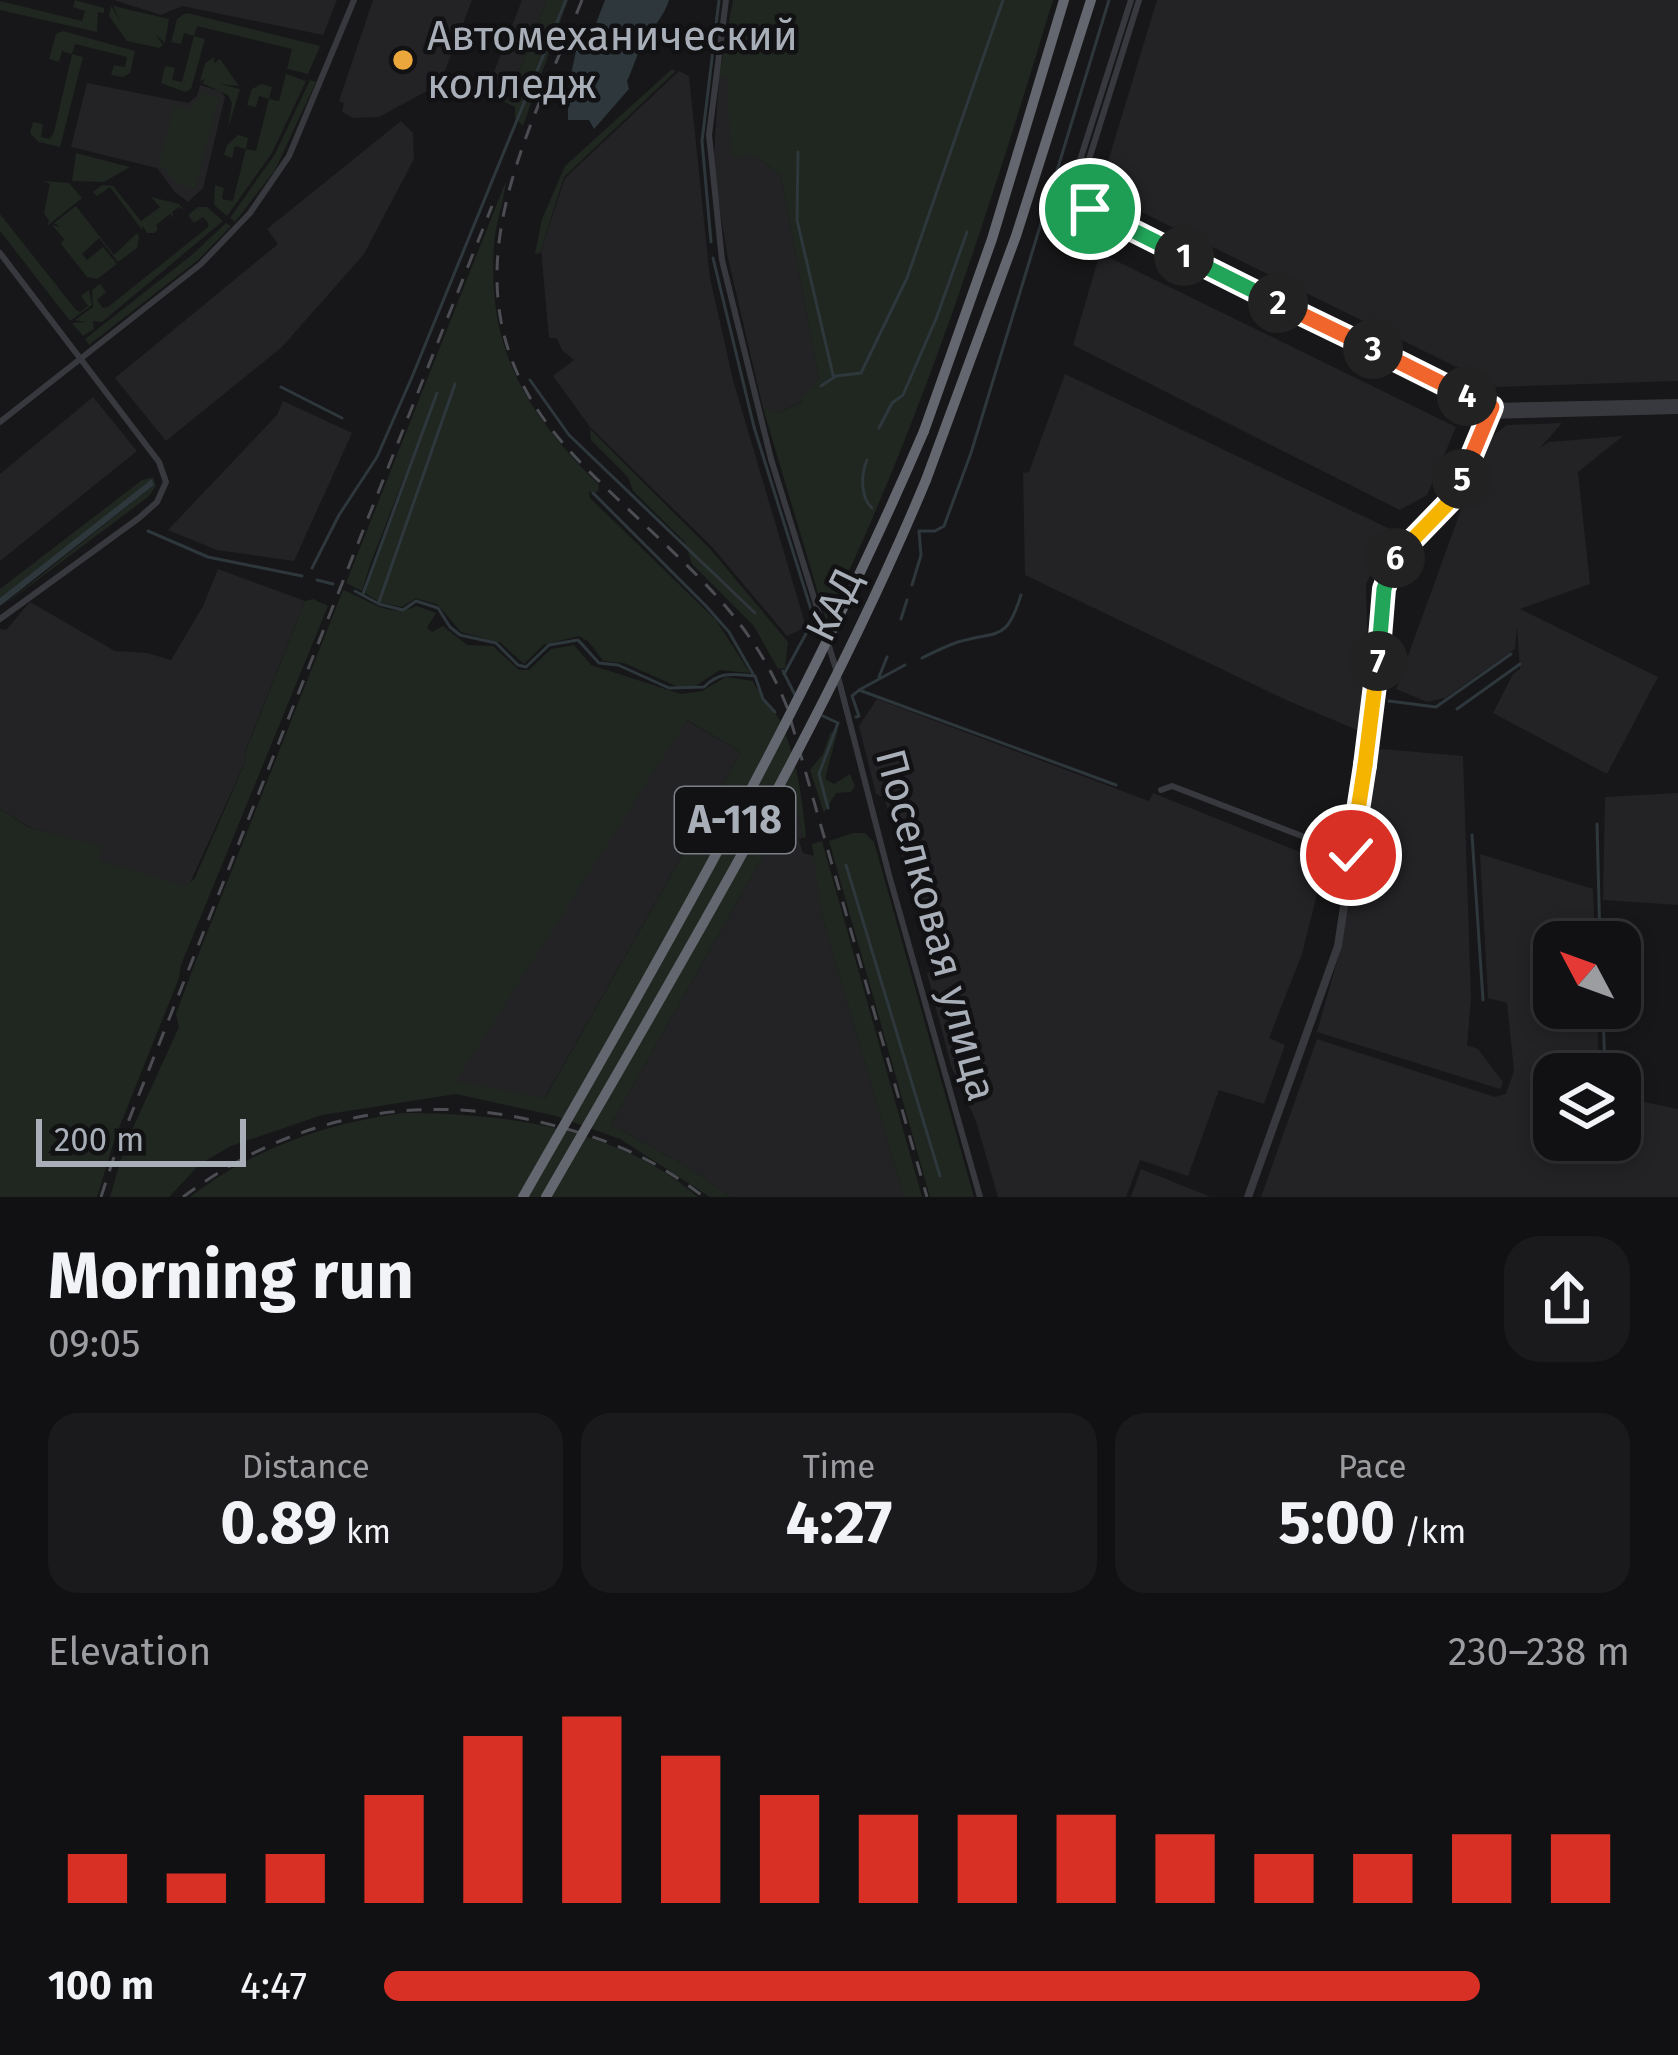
<!DOCTYPE html>
<html lang="en">
<head>
<meta charset="utf-8">
<style>
	body { margin:0; font-family:"Fira Sans",sans-serif; background:#1a1a1c; color:#f1f3f6; height:100vh; display:flex; flex-direction:column; font-size:45px; white-space:nowrap }
	* { box-sizing:border-box; margin:0 }
	p { font-size:39px; color:#9c9da0 }
	.icon { flex:none; width:66px; height:66px; fill:none; stroke:currentColor; stroke-width:2; stroke-linecap:round; stroke-linejoin:round }
	.map { position:relative; height:1197px; overflow:hidden }
	.details { display:flex; flex-direction:column; background:#111113; flex:1 }
	.details>* { flex:none }
	.needle { width:78px; rotate:311deg }
	.controls { position:absolute; left:1533px; top:921px; display:grid; gap:24px }
	.controls a { display:grid; place-items:center; width:108px; height:108px; border-radius:24px; background:#111113; box-shadow:0 6px 18px #0003,0 0 0 3px #303133; font-size:60px }
	.scale { position:absolute; left:36px; bottom:30px; width:210px; box-sizing:border-box; padding-left:12px; border:6px solid #a9afb8; border-top:0; font-size:33px; line-height:42px; white-space:nowrap; color:#a9afb8; -webkit-text-stroke:9px #121214; paint-order:stroke }
	.pin { position:absolute; display:grid; place-items:center; width:102px; height:102px; color:#fff; margin:-51px; border:6px solid #fff; border-radius:50%; box-shadow:0 3px 12px #0007 }
	.km { position:absolute; width:60px; height:60px; margin:-30px; border-radius:50%; background:#222; color:#fff; font-size:33px; line-height:60px; text-align:center }
	.round { display:grid; place-items:center; flex:none; width:126px; height:126px; border-radius:36px; background:#1a1a1c }
	.overview { display:flex; align-items:center; justify-content:space-between; height:204px; padding:0 48px }
	h1 { font-size:66px; font-weight:700; line-height:90px }
	.figures { display:grid; grid-template-columns:repeat(3,1fr); gap:18px; height:204px; padding:12px 48px }
	.figures div { display:grid; align-content:center; border-radius:30px; background:#1a1a1c; text-align:center }
	.figures b { font-size:60px; font-weight:700 }
	.figures small { font-size:33px; font-weight:400 }
	.figures p { font-size:33px }
	.chart { height:336px; padding:24px 48px }
	.chart p { display:flex; justify-content:space-between }
	.chart svg { width:100%; height:216px; margin-top:12px; stroke:#d93025; stroke-width:6 }
	ul { padding:0 48px; list-style:none; font-size:39px }
	li { display:grid; grid-template-columns:192px 144px 1fr; align-items:center; height:90px }
	li i { height:30px; border-radius:15px; background:#d93025 }
	.map>svg:first-child { display:block }
	.built { fill:#232326 }
	.green { fill:#1f2720; fill-rule:evenodd }
	.water { fill:#2d373c }
	.lines { fill:none; stroke-linecap:round; stroke-linejoin:round }
	.stream { stroke:#2d373c; stroke-width:3 }
	.minor { stroke:#38393e; stroke-width:6 }
	.tertiary { stroke:#38393e; stroke-width:8 }
	.motorway { stroke:#64676f; stroke-width:10 }
	.rail { stroke:#4b4d53; stroke-width:3; stroke-dasharray:15 12; stroke-linecap:butt }
	.motorway-bridge { stroke:#64676f; stroke-width:10 }
	.split-1-casing { stroke:#fff; stroke-width:24 }
	.split-2-casing { stroke:#fff; stroke-width:24 }
	.split-3-casing { stroke:#fff; stroke-width:24 }
	.split-4-casing { stroke:#fff; stroke-width:24 }
	.split-5-casing { stroke:#fff; stroke-width:24 }
	.split-6-casing { stroke:#fff; stroke-width:24 }
	.split-7-casing { stroke:#fff; stroke-width:24 }
	.split-8-casing { stroke:#fff; stroke-width:24 }
	.split-9-casing { stroke:#fff; stroke-width:24 }
	.split-1 { stroke:#22a559; stroke-width:15 }
	.split-2 { stroke:#22a559; stroke-width:15 }
	.split-3 { stroke:#f0652b; stroke-width:15 }
	.split-4 { stroke:#f0652b; stroke-width:15 }
	.split-5 { stroke:#f0652b; stroke-width:15 }
	.split-6 { stroke:#f5b400; stroke-width:15 }
	.split-7 { stroke:#22a559; stroke-width:15 }
	.split-8 { stroke:#f5b400; stroke-width:15 }
	.split-9 { stroke:#f5b400; stroke-width:15 }
	.poi-dot { fill:#eca73c; stroke:#121214; stroke-width:4.5 }
	.labels { text-anchor:middle; dominant-baseline:central; stroke-width:9; stroke-linejoin:round; paint-order:stroke }
	.shield { fill:#121214; stroke:#7c8087; stroke-width:3 }
	.shield-label { font-size:39px; font-weight:bold; fill:#a9afb8 }
	.poi-label { font-size:42px; fill:#a9afb8; stroke:#121214; text-anchor:start }
	.street-label { font-size:42px; fill:#a9afb8; stroke:#121214 }
</style>
</head>
<body>
<div class="map">
<svg width="1678" height="1197" viewBox="0 0 1678 1197">
	<rect width="100%" height="100%" fill="#171719"/>
	<path class="built" d="M114 0H337L323 35 182 6 161 15Z
		M373 0H472L440 84 379 117 353 118 342 112 344 103 339 101Z
		M522 0H547L507 103 485 95Z
		M1157 0H1678V381L1497 387 1099 191Z
		M679 71 689 76 710 278 733 380 806 627 787 636 713 548 590 427 553 376 574 360 562 350 557 338H549L541 250 565 178Z
		M719 76H727L755 155 781 176 819 379 802 398 803 401 777 413 763 408 728 258 713 170Z
		M87 83 188 103 197 96 200 85 220 91 225 97 203 188 188 202 175 192 157 168 71 147Z
		M401 121 413 133 414 159 364 254 282 347 166 441 115 378 278 244 267 229Z
		M1100 253 1456 427 1427 495 1400 510 1073 345Z
		M1065 374 1392 530 1366 584 1368 665 1357 730 1284 699 1025 575 1023 473 1029 472Z
		M93 397 137 451 0 561V474Z
		M283 401 352 433 294 561 217 550 168 530 277 415Z
		M1562 423 1540 448 1549 442 1623 436 1578 472 1590 584 1520 609 1658 677 1607 774 1493 713 1513 674 1520 669 1517 627 1515 649 1445 698 1427 702 1396 689 1462 507 1470 501 1468 490 1488 439 1507 425Z
		M218 569 305 601 245 752 246 760 190 883 186 887 97 860 101 847 29 827 0 809V629L6 630 30 602 115 651 147 653 171 660 203 606Z
		M877 699 1149 801 1153 793 1325 862 1302 954 1269 1038 1285 1045 1264 1104 1219 1090 1188 1176 1140 1160 1126 1197H998L976 1121 951 1066 927 973 935 971 930 949 884 797 876 794 859 726Z
		M686 720 741 752 544 1099 454 1081Z
		M1370 748 1463 756 1471 999 1467 1045 1478 1049 1503 1082 1500 1089 1317 1032 1342 944Z
		M1678 793V905L1603 900 1605 797Z
		M798 812 803 838 799 839 800 844 803 853 815 856 822 916 904 1197H730L696 1172 611 1124 786 816Z
		M1480 854 1593 889 1595 942H1554V1008H1597L1599 1074H1554V1140H1620V1097L1678 1109V1197H1261L1317 1039 1495 1097 1506 1094 1514 1071 1507 1003 1488 998Z
		M1141 1169 1206 1195 1210 1197H1131Z"/>
	<path class="green" d="M75 0 104 8V13L98 12 97 32 0 10V1L82 21 85 11 73 7Z
		M547 0H568L523 126 515 118V107L507 103Z
		M733 0H1053C989 211 922 422 826 620L763 408 777 413 802 402 801 398 819 379 781 176 755 155 731 157 727 77 719 76Z
		M111 6 121 22 113 6 169 19 165 43 155 34 163 45 159 48 127 41 109 16Z
		M184 14 187 13 320 46 308 74 287 69 292 49 197 26 194 36 205 39 191 89 185 92 161 83 165 66 175 68 172 80 182 82 194 36 184 33 181 44 171 42 177 19Z
		M63 31 135 51 130 73 123 77 111 75 114 65 125 67 127 57 75 44 72 54 83 57 60 147 39 142 30 133 33 122 43 124 41 137 50 139 54 132 72 54 62 51 59 62 49 59 56 34Z
		M214 57V63L220 59 239 86 220 84 240 89 228 128 232 103 228 95 202 83 206 79 200 81 205 63Z
		M672 69 676 71 564 177 540 253 535 254 542 219 565 166Z
		M286 74 306 81 272 153 227 216 214 205 215 185 224 188 222 199 233 201 246 149 235 146 232 158 224 155 227 145 238 135 248 138 246 149 256 151 269 99 259 96 256 107 247 105 252 89 261 84 272 87 269 99 279 101Z
		M310 80 316 82 275 170 235 222 230 218 275 154Z
		M204 93 219 97 195 189 180 185 159 163 174 106 188 110Z
		M76 153 130 167 104 182 72 181Z
		M43 181 69 183 82 198 47 226 49 221 44 213 50 184Z
		M506 181C504 203 495 224 494 246 487 351 527 413 599 485L598 492H589L590 498 716 620 750 673 720 670 694 687H678L624 663 603 661 589 642 579 636 543 645 524 664 501 643 461 632 438 605 416 598 402 607 379 602 365 593 438 391 370 565 362 591 346 583Z
		M102 185 113 186 141 221 160 207 151 197 179 204 184 210 179 207 172 212 174 218 170 214 156 225 158 230 154 233H147L143 226 142 230 110 187 97 196 93 192Z
		M76 206 114 255 137 233 139 237 137 248 118 262 99 238 82 254 87 260 103 247 117 264 97 279 87 277 61 244 64 239 52 225 61 227 54 223Z
		M198 207H207L223 221 102 322 93 321 94 329 83 336 72 323 86 322 75 320 93 307 92 290 100 284 106 292 97 300 103 308 108 307 207 228 209 224 203 217 194 223 188 215Z
		M0 214 76 310 80 312 88 306 81 296 89 290 92 305 70 321 0 231Z
		M226 223 231 226 198 260 89 345 85 339 193 254Z
		M590 429 711 550 788 642 785 668 778 669 754 626 692 564 685 542 633 491 628 477 591 440Z
		M153 477 156 486 148 497 0 608 154 485 153 480 0 598V589L142 480Z
		M343 590C370 600 388 619 417 606L436 613 427 628 432 632 443 626 467 645 493 646 519 670H529L551 649 574 645 591 665 681 694 702 691 726 677 753 681C761 699 773 707 780 721 797 756 802 799 806 837L803 838 798 813 786 816 611 1124 696 1172 730 1197H710L620 1139 556 1116 456 1094 322 1115 231 1146 200 1164 169 1197H110L125 1145 179 1027 176 1014 193 968ZM687 720 741 752 545 1098 456 1081Z
		M313 599 328 606 181 965 179 978 115 1138 97 1197H0V809L28 827 102 846 98 860 186 886 195 878 246 760 245 753 305 601Z
		M838 729 825 779 834 784 850 774 855 786 851 792 836 793 824 813 810 770 823 754 830 733Z
		M853 833H865L874 842 974 1197H930L829 841Z
		M822 841 922 1197H904L822 916 812 844Z
		M403 1113C505 1113 618 1128 698 1197H190C254 1148 324 1124 403 1113Z"/>
	<path class="water" d="M605 0H669C664 17 651 29 642 45 637 54 633 69 627 81L629 89 594 129 589 120H568V88L576 51 595 26Z
		M152 479 154 485 0 606V598Z"/>
	<g class="lines">
		<path class="stream" d="M798 152 797 220 833 375
			M711 242 702 141 719 0
			M713 258 754 427 814 619 784 674
			M530 380 569 435 755 613
			M821 386 836 376 861 373 907 278 1003 0
			M281 387 342 418
			M879 428 892 403 903 395 936 319 967 232
			M867 460C861 474 860 497 872 508
			M593 493 706 606 729 632 753 674
			M148 531 208 557 302 576
			M312 568 339 515 377 457 412 377 566 0
			M317 580 333 584
			M912 585 921 555 919 531H935L944 526 971 453 1109 0
			M355 591 379 604 403 610 416 601 438 608 450 627 460 635 496 643 518 665 526 667 549 645 578 640 599 663 618 665 669 688 704 687C720 671 733 674 755 676L763 699 775 712
			M363 594 437 393
			M379 602 455 384
			M901 619 907 600
			M922 658C934 652 946 646 958 642 998 630 1006 643 1021 595
			M905 665 859 690 1116 785
			M783 671 796 697
			M879 677 887 657
			M1389 701 1436 707 1511 654
			M1457 709 1520 664
			M823 716 838 723 819 774 828 808
			M856 717 859 716 852 696 858 691
			M1597 824 1600 942
			M1472 835 1483 1000
			M846 865 940 1176
			M1603 1008 1605 1074"/>
		<path class="minor" d="M726 0 709 135 722 260 771 459 836 669 889 875 980 1197
			M1131 0 1067 201 1070 208 1488 415
			M1139 0 1080 188V203L1492 407
			M0 253 159 462 166 482 157 502 139 518 0 619
			M0 422 201 264 250 213 289 156 354 0
			M1161 790 1172 786 1351 855"/>
		<path class="tertiary" d="M1488 415 1678 410
			M1248 1197 1338 946 1374 707 1388 573 1406 543 1454 498 1492 407 1678 403"/>
		<path class="motorway" d="M924 431 992 239 1064 0
			M926 480 1016 236 1091 0"/>
		<path class="rail" d="M582 0C528 136 445 276 541 415 571 458 611 492 648 528 707 584 756 629 787 707L927 1197
			M101 1197 113 1160 492 206
			M183 1197C291 1116 417 1090 548 1124 610 1140 652 1157 704 1197"/>
		<path class="motorway-bridge" d="M523 1197C667 946 810 697 924 431
			M546 1197C681 962 822 730 926 480"/>
	</g>
	<g class="lines">
		<g class="split-1-casing">
			<path id="split-1" d="M1090 209 1184 256"/>
		</g>
		<g class="split-2-casing">
			<path id="split-2" d="M1184 256 1278 303"/>
		</g>
		<g class="split-3-casing">
			<path id="split-3" d="M1278 303 1373 349"/>
		</g>
		<g class="split-4-casing">
			<path id="split-4" d="M1373 349 1467 396"/>
		</g>
		<g class="split-5-casing">
			<path id="split-5" d="M1462 479 1492 407 1467 396"/>
		</g>
		<g class="split-6-casing">
			<path id="split-6" d="M1395 558 1454 497 1462 479"/>
		</g>
		<g class="split-7-casing">
			<path id="split-7" d="M1378 661 1384 589 1395 558"/>
		</g>
		<g class="split-8-casing">
			<path id="split-8" d="M1365 765 1378 661"/>
		</g>
		<g class="split-9-casing">
			<path id="split-9" d="M1351 855 1365 765"/>
		</g>
		<use href="#split-1" class="split-1"/>
		<use href="#split-2" class="split-2"/>
		<use href="#split-3" class="split-3"/>
		<use href="#split-4" class="split-4"/>
		<use href="#split-5" class="split-5"/>
		<use href="#split-6" class="split-6"/>
		<use href="#split-7" class="split-7"/>
		<use href="#split-8" class="split-8"/>
		<use href="#split-9" class="split-9"/>
	</g>
	<circle class="poi-dot" cx="403" cy="60" r="12"/>
	<g class="labels">
		<rect class="shield" x="675" y="787" width="120" height="66" rx="9"/>
		<g class="shield-label">
			<text x="735" y="820">А-118</text>
		</g>
		<g class="poi-label">
			<text x="427" y="36">Автомеханический<tspan x="427" dy="48">колледж</tspan></text>
		</g>
		<g class="street-label">
			<text transform="translate(834 605) rotate(-64)">КАД</text>
			<text transform="translate(936 925) rotate(75)">Поселковая улица</text>
		</g>
	</g>
</svg>
<div class="controls">
<a><svg class="needle" viewBox="-14 -14 28 28"><path d="M0-13l5 13h-10z" fill="#e53935"/><path d="M0 13l5-13h-10z" fill="#9c9da0"/></svg></a>
<a><svg class="icon" aria-label="layers" viewBox="0 0 24 24"><path d="M12 4l9 5-9 5-9-5zM3 14l9 5 9-5"/></svg></a>
</div>
<div class="scale">200 m</div>
<div class="pin" style="left:1090px;top:209px;background:#1e9e55"><svg class="icon" aria-label="arrive" viewBox="0 0 24 24"><path d="M6 21V4h12l-3 4 3 4H6"/></svg></div>
<div class="pin" style="left:1351px;top:855px;background:#d93025"><svg class="icon" aria-label="check" viewBox="0 0 24 24"><path d="M5 12l5 5 9-10"/></svg></div>
<b class="km" style="left:1184px;top:256px">1</b>
<b class="km" style="left:1278px;top:303px">2</b>
<b class="km" style="left:1373px;top:349px">3</b>
<b class="km" style="left:1467px;top:396px">4</b>
<b class="km" style="left:1462px;top:479px">5</b>
<b class="km" style="left:1395px;top:558px">6</b>
<b class="km" style="left:1378px;top:661px">7</b>
</div>
<section class="details">
<div class="overview"><div><h1>Morning run</h1><p>09:05</p></div><a class="round"><svg class="icon" aria-label="share" viewBox="0 0 24 24"><path d="M12 15V3M7 8l5-5 5 5M5 13v7h14v-7"/></svg></a></div>
<div class="figures">
<div><p>Distance</p><b>0.89<small> km</small></b></div>
<div><p>Time</p><b>4:27</b></div>
<div><p>Pace</p><b>5:00<small> /km</small></b></div>
</div>
<div class="chart"><p><span>Elevation</span>230–238 m</p>
<svg viewBox="0 0 160 44" preserveAspectRatio="none"><path d="M5 44V34M15 44V38M25 44V34M35 44V22M45 44V10M55 44V6M65 44V14M75 44V22M85 44V26M95 44V26M105 44V26M115 44V30M125 44V34M135 44V34M145 44V30M155 44V30"/></svg>
</div>
<ul>
<li><b>100 m</b>4:47<i style="width:88%"></i></li>
</ul>
</section>
</body>
</html>
